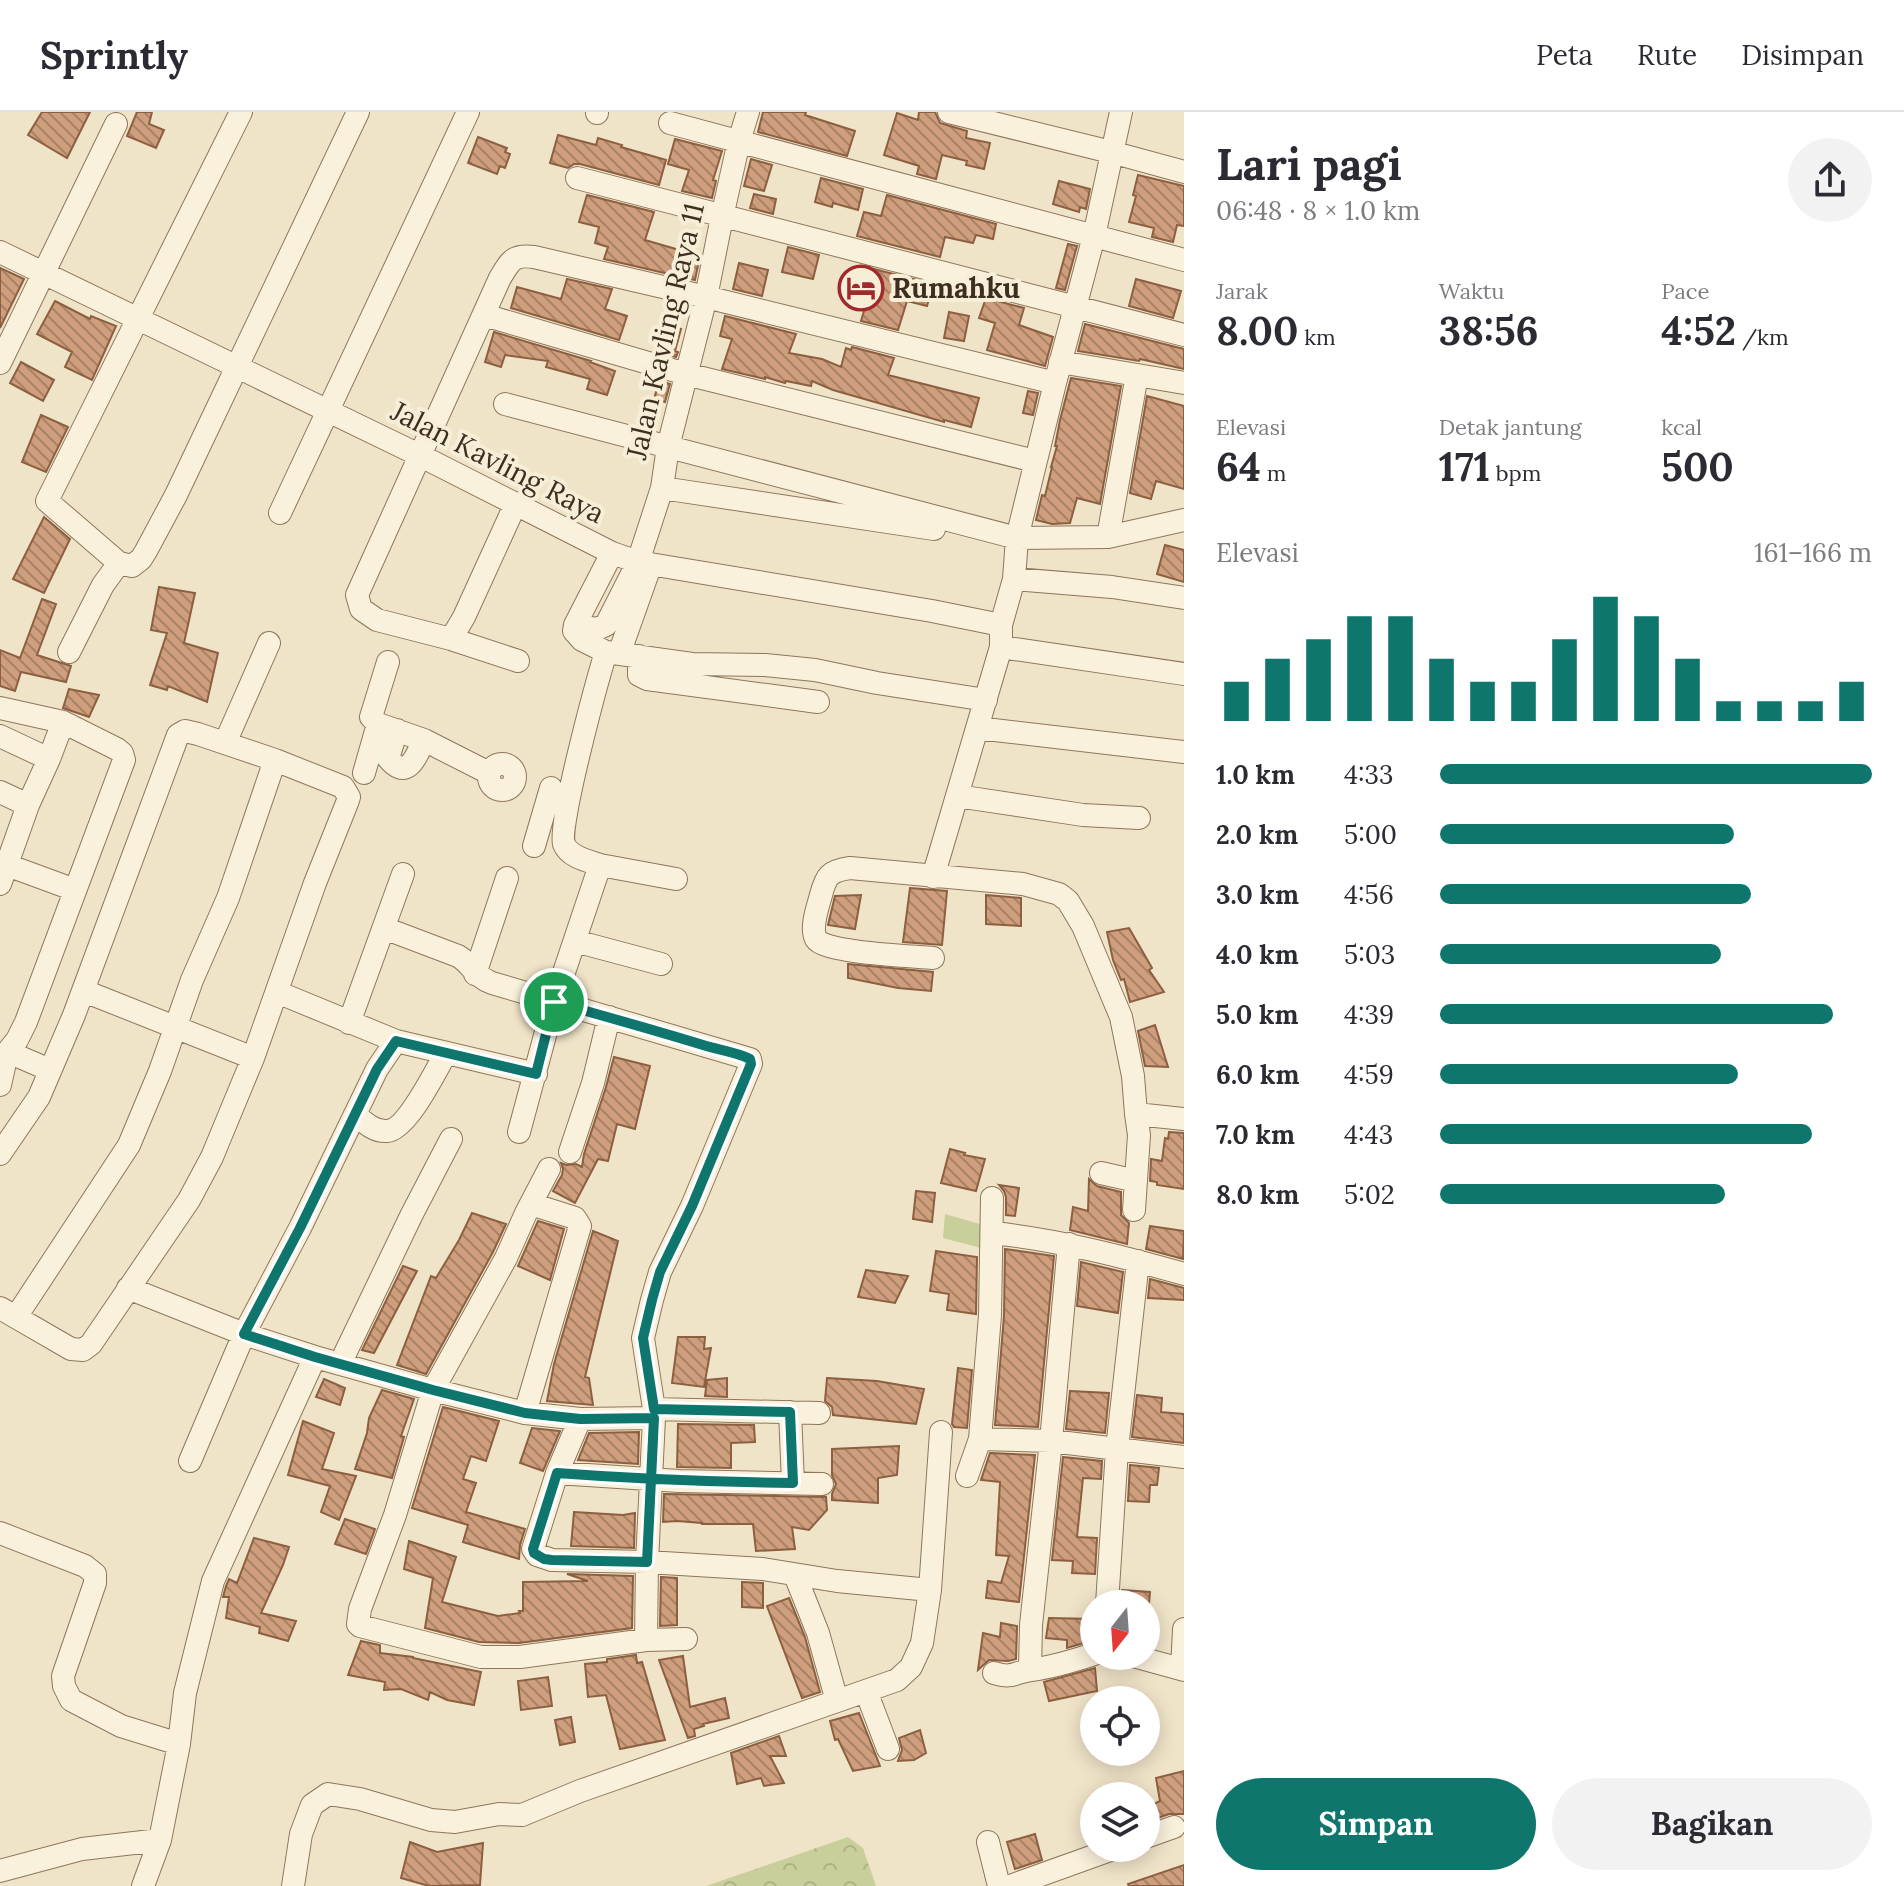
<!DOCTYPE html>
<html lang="id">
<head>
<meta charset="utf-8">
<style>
	body { margin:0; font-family:Lora,serif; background:#f2f2f3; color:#2b2b33; height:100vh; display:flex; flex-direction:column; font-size:30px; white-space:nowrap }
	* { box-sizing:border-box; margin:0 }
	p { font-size:26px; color:#7c7c81 }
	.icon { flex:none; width:44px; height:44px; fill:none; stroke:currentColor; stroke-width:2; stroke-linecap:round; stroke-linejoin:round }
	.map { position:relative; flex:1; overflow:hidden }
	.drawer { display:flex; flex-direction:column; background:#fff; width:720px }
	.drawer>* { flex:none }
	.needle { width:52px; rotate:197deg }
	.tools { position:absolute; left:1080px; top:1478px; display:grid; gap:16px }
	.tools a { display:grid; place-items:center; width:80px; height:80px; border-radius:50%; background:#fff; box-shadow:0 4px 20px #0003; font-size:40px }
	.pin { position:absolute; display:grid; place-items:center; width:68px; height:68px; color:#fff; margin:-34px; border:4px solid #fff; border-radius:50%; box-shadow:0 2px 8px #0007 }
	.round { display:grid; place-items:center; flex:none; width:84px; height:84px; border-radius:42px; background:#f2f2f3 }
	.summary { display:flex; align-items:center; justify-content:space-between; height:136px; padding:0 32px }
	h1 { font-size:44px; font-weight:700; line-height:60px }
	.metrics { display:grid; grid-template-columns:repeat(3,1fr); gap:12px; height:136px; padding:8px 32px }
	.metrics div { display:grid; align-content:center }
	.metrics b { font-size:40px; font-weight:700 }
	.metrics small { font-size:22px; font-weight:400 }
	.metrics p { font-size:22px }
	.chart { height:224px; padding:16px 32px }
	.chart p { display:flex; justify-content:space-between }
	.chart svg { width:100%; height:144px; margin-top:8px; stroke:#0f766e; stroke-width:6 }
	.button { display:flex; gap:16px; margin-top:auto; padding:16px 32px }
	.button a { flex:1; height:92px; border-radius:48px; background:#0f766e; color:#fff; font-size:32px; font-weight:700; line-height:92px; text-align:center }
	.button a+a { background:#f2f2f3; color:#2b2b33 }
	ul { padding:0 32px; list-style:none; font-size:26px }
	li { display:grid; grid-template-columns:128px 96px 1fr; align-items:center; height:60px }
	li i { height:20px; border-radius:10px; background:#0f766e }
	header { display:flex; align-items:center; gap:48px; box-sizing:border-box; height:112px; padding:0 40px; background:#fff; border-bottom:2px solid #e1e1e2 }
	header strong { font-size:38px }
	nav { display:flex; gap:44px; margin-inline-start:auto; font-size:28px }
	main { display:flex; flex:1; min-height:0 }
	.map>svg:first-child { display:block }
	.forest { fill:url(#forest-crowns) }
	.park { fill:#c9cf9b }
	.building { fill:url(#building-back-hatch); stroke:#8d5f41; stroke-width:2 }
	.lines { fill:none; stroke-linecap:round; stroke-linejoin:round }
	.minor-casing { stroke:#8d765c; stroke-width:24 }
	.minor { stroke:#faf1dc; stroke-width:22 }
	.route-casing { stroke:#fff; stroke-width:16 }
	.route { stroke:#0f766e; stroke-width:10 }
	.labels { text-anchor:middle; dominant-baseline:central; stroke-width:8; stroke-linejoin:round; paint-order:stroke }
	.poi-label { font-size:28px; font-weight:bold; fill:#3d2e20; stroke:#f7eed8; text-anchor:start }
	.street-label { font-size:28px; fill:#3d2e20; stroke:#f7eed8 }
</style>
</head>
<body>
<header>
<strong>Sprintly</strong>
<nav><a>Peta</a><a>Rute</a><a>Disimpan</a></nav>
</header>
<main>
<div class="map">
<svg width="1184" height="1774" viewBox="0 0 1184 1774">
	<defs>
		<pattern id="forest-crowns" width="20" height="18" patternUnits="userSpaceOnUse" patternTransform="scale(2)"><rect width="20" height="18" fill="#c9cf9b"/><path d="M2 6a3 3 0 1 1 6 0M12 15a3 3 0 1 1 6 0" fill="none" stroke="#aeb285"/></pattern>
		<pattern id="building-back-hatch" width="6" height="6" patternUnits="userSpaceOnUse" patternTransform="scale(2)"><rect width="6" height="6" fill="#cf9f7d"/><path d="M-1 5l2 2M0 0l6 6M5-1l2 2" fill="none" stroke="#a98266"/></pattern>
	</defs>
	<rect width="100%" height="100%" fill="#f0e4c8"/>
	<path class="forest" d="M848 1725 863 1736 876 1774H706Z"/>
	<path class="park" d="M945 1102 990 1115 985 1137 943 1126Z"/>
	<path class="building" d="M42 0H90L67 46 28 23Z
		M137 0H152L149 12 164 18 156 36 127 24Z
		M763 0H806L805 3 855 19 847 44 758 20Z
		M919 0H935L940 11 967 19 966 26 990 31 984 57 966 53 967 49 942 43 936 67 917 62 919 54 884 43 897 1 918 8Z
		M558 23 596 33 598 26 622 33 621 35 666 48 659 73 580 52H574L568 56 550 51Z
		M478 25 507 36 505 40 510 42 505 56 500 54 497 62 468 51Z
		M675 27 722 39 713 68 716 69 712 86 682 79 689 58 668 52Z
		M751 47 772 53 764 79 744 74Z
		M1138 63 1184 74V114L1177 113 1173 130 1152 125 1154 116 1129 110 1136 84 1133 83Z
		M821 66 863 77 858 98 833 91 832 95 815 90Z
		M1059 69 1090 77 1086 97 1080 95 1079 100 1053 92Z
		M754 82 776 87 773 102 750 96Z
		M587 83 654 100 645 128 700 144 695 168 604 147 608 135 595 131 599 115 579 110Z
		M887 83 996 112 993 127 976 123 973 131 945 125 940 145 857 124 864 100 881 104Z
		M1068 132 1077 134 1065 178 1056 176Z
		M788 135 819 143 813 167 782 160Z
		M739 151 768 158 762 184 733 177Z
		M0 156 24 167 0 216Z
		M870 156 933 172 927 194 907 189 898 218 861 209 871 175 865 173Z
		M567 167 612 177 605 197 627 204 619 228 511 196 517 175 561 187Z
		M1136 167 1181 179 1173 206 1129 194Z
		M986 186 1024 196 1019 213 1053 225 1045 254 987 238 995 211 979 206Z
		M55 189 90 207 91 204 116 214 92 268 65 255 72 240 37 222Z
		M949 200 969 204 964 229 944 226Z
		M725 204 796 222 789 241 822 247 841 255 846 236 851 238 852 235 894 246 888 263 979 286 971 315 944 308V310L833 278 812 269 811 274 786 269 785 271 765 265V267L722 257 732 227 720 224Z
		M663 211 681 217 675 239 678 240 676 245 654 238Z
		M1085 212 1184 237V257L1140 247 1139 249 1078 239Z
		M494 220 591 249 590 250 615 259 607 283 587 277 590 267 546 255 548 249 505 243 501 255 485 250Z
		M21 250 54 268 43 289 10 271Z
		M1071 266 1121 274 1100 392 1077 386 1070 411 1052 412 1036 408 1042 383 1045 384 1052 355H1051L1057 334H1055L1060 308Z
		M659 269 670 272 665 290 654 287Z
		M1028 279 1038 281 1033 303 1023 301Z
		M1147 284 1184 294V377L1156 369 1151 387 1130 381Z
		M41 303 68 315 46 360 22 350Z
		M44 405 70 427 44 481 13 467Z
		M1165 433 1184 438V470L1157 462Z
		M159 475 195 481 184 531 218 541 207 590 168 574 167 578 150 573 167 521 151 518Z
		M42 487 56 492 37 543 71 554 66 570 21 560 15 579 0 574V538L20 546Z
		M69 577 99 583 89 605 63 596Z
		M910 776 947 779 942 833 903 830Z
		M861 783 855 817 828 813 835 784Z
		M986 783 1021 786V814L986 812Z
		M1129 816 1152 856 1149 858 1164 880 1130 890 1124 867 1121 868 1113 848 1107 820Z
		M848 852 933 860 931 879 898 876 848 866Z
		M1155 913 1168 955 1145 954 1138 919Z
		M614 945 650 954 635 1017 617 1012 608 1049 598 1047 575 1091 553 1079 562 1063 563 1057 561 1051 566 1053 576 1052 582 1055 584 1042 606 975Z
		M1169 1020 1184 1021V1077L1157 1073V1070L1150 1069 1151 1047 1162 1049 1165 1026 1168 1027Z
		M950 1037 965 1041 964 1043 985 1047 976 1079 941 1071Z
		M1089 1067 1097 1074 1121 1080V1103L1129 1111 1127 1132 1070 1118 1073 1095 1088 1099Z
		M999 1073 1019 1076 1015 1104 1006 1103V1085L1004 1079Z
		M916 1079 935 1081 932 1110 913 1107Z
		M472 1101 506 1112 493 1140 426 1262 397 1253 431 1164 436 1166 459 1128Z
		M538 1109 564 1117 550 1168 518 1154Z
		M1150 1114 1184 1119 1183 1147 1146 1137Z
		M593 1119 618 1129 585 1265 589 1266 593 1293 547 1289 554 1252Z
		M1005 1137 1054 1144 1038 1315 995 1313 1004 1204Z
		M936 1139 977 1145 976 1202 947 1198 949 1182 930 1179Z
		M1081 1150 1123 1160 1118 1201 1077 1194Z
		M403 1154 417 1159 374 1241 362 1238Z
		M866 1158 908 1164 895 1191 858 1185Z
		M1150 1167 1184 1176V1188L1148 1186Z
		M678 1225H705L704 1237 711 1236 704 1275 672 1271Z
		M958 1256 972 1258 967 1316 954 1315 952 1312Z
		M727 1266V1285L705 1284 707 1268Z
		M827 1266 877 1269 924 1277 916 1312 833 1303 832 1295 825 1289Z
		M324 1267 345 1276 340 1293 316 1285Z
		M382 1278 414 1287 401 1324 404 1325 392 1366 355 1357 367 1321 369 1306Z
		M1070 1279 1109 1281 1105 1321 1066 1317Z
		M1137 1283 1162 1286 1161 1300 1184 1302V1331L1132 1325Z
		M443 1295 499 1309 486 1349 471 1344 463 1367 476 1371 466 1400 525 1417 520 1433 519 1447 463 1430 468 1413 412 1396Z
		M303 1309 334 1321 322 1357 356 1364 339 1408 321 1400 330 1374 288 1363Z
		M678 1312 754 1313 755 1330 731 1331V1356L677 1355Z
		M532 1316 560 1319 543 1359 520 1351Z
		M639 1320 638 1352 578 1348 589 1321Z
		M899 1334 897 1363 878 1366V1391L832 1388V1382L836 1372 832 1363V1337Z
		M990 1341 1035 1343 1019 1490 986 1486 988 1469 1001 1471 1009 1444 996 1443 1000 1370 981 1368Z
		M1063 1345 1102 1349 1101 1367 1083 1366 1077 1425 1097 1426 1095 1462 1072 1461 1073 1449 1052 1448Z
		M1130 1353 1159 1356 1157 1373H1150L1149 1390 1128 1389Z
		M664 1382 826 1385 827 1398 809 1418 792 1415 795 1437 756 1439 753 1412H702V1411L677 1409 663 1410Z
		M574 1400 623 1403 635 1401 634 1436 571 1434Z
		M345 1407 375 1417 366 1442 335 1432Z
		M254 1426 289 1435 283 1453 261 1501 296 1509 288 1529 259 1521 260 1515 226 1506 229 1485H223L226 1474 229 1467 237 1471Z
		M409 1429 456 1445 442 1490 498 1504 520 1501 519 1499H523V1470L588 1469 567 1462 633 1464 632 1516 519 1531 479 1530 425 1516 433 1466 404 1457Z
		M661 1465 677 1466V1513L660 1514Z
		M742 1470 763 1471V1496L742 1495Z
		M1122 1478 1150 1480 1149 1492H1121Z
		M789 1486 805 1525 820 1580 802 1586 767 1494Z
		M1049 1506 1094 1507V1528L1067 1536V1528L1046 1526Z
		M1001 1511 1017 1514 1016 1547 1008 1549 989 1548 978 1558 983 1521 1000 1525Z
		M361 1529 380 1533V1541L413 1545V1546L481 1560 474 1593 447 1588 430 1580 428 1588 401 1577 384 1578 385 1570 348 1563Z
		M636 1543 637 1551 642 1550 665 1628 620 1637 606 1583 588 1585 585 1552 607 1550V1547Z
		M683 1544 690 1595 725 1586 729 1606 703 1612 704 1614 694 1617 695 1624 688 1626 659 1548Z
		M1095 1556 1097 1579 1049 1589 1044 1570Z
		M548 1565 552 1594 521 1598 518 1569Z
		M859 1601 880 1654 853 1659 838 1627 835 1628 830 1609Z
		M571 1605 575 1630 560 1633 555 1608Z
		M920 1618 926 1641 914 1648 898 1649 902 1638 899 1626Z
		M779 1624 786 1644H770L784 1671 764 1674 761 1666 737 1672 731 1641Z
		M1184 1659V1702H1169L1146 1710V1696L1160 1689 1156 1666Z
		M1035 1722 1042 1748 1015 1757 1007 1730Z
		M410 1730 437 1740 483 1731 480 1773 429 1774 401 1766Z
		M1184 1753V1774H1129L1128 1772Z"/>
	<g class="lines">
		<g class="minor-casing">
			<path id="minor" d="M241 0 47 389 119 451 132 454 141 447 146 439 176 383 358 0
				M949 0 1111 40 1184 60
				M597 1V0
				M670 11 1184 148
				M577 66 1184 223
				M0 140 419 343 612 441 638 450 932 499 1001 513
				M484 203 686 262 1035 349
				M1060 250 1184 271
				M0 251 116 12
				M505 292 1017 426 1108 425 1184 408
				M662 376 934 417
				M280 401 468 0
				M1108 425 1137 263
				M1014 467 1112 475 1184 486
				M575 513 597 517 606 513 638 450 662 376 668 335 706 185 722 105 739 29 748 0
				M451 527 464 505 516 391
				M1001 535 1184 562
				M69 540 103 473 119 451
				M606 540 692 552 765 553 815 558 877 571 986 588
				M619 542 651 452
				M639 544V563L647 567 818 590
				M518 549 451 527 377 508 361 497 357 483 500 166C510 150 512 142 534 145L706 185 1055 271
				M388 550 371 605 378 612 424 628 489 661
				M0 596 63 610 117 637 122 641 124 648 26 910 17 928 0 949
				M977 616 1184 640
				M397 618 388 646C407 670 416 645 424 628
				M0 624 49 647
				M225 631 269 531
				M489 665a13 13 0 1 1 26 0a13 13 0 1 1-26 0Z
				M364 661 378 612
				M0 680 28 693
				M957 684 1083 703 1139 706
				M534 734 551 676
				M7 753 75 778
				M600 753 676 767
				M933 765 1001 535V513L1014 467 1017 426 1055 271 1094 124 1121 0
				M0 772 28 693 49 647 63 610
				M384 816 458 844C472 852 475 865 492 871L750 947 751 952 692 1094 660 1160 652 1188 643 1226 654 1297
				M575 829 661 852
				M933 846C914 844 824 841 816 827 810 815 818 795 821 783 826 764 829 759 850 756L1023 772 1059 782 1068 789 1083 814 1121 905 1133 964 1136 1002
				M475 862 507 766
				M84 879 253 946
				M277 880 396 929 536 962
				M349 911 403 762
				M8 940 50 958
				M0 973 4 955 3 946
				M355 1002C364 1010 374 1020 387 1019 407 1018 436 958 446 941
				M519 1020 554 890 600 753C588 749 569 745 564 732 557 715 598 566 606 540L582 528 574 519 575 513 612 441
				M570 1040 593 971 609 905
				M0 1042 39 985 74 903 178 623 185 619 198 622 275 648 343 675 349 685 347 691 315 771 253 946 212 1045 189 1088 91 1232 83 1238 71 1237 0 1196
				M549 1057 526 1101 506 1146 433 1278 395 1403 360 1497 358 1512 360 1514 481 1545H520L646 1528 686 1527
				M1101 1061 1136 1069
				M1134 1098 1139 1023 1136 1002 1184 1007
				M993 1121C1058 1128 1121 1144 1184 1162
				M128 1176 244 1222 315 1245 433 1278 525 1301 580 1307 654 1306V1297L819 1301
				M16 1205 129 1033 160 959 192 868 228 786 275 648
				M340 1252 412 1102 451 1027
				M790 1300 793 1371
				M525 1301 580 1114 575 1106 531 1092
				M580 1307 557 1361 533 1437 537 1443 552 1448 647 1450 763 1457 837 1469 930 1478
				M980 1327 1051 1329 1184 1345
				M190 1349 244 1222 300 1116 377 957 396 929
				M557 1361 679 1369 822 1372
				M967 1364 980 1327 990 1203 992 1086
				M0 1421 85 1454 95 1462V1471L63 1564 64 1574 71 1588 121 1614 179 1632
				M795 1463 818 1521 837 1589
				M1107 1492 1117 1337 1138 1149
				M646 1528 647 1450 654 1306
				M1133 1544 1184 1558
				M1030 1557 1031 1513 1051 1329 1069 1132
				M1182 1557 1184 1517
				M994 1561C1014 1567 1014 1560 1031 1558 1053 1555 1073 1549 1094 1542
				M866 1579 888 1637
				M1146 1725 1174 1715
				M988 1730 999 1774
				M0 1759 82 1737 160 1728
				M143 1774 160 1728 179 1632 185 1581 213 1469 315 1245
				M293 1774 301 1722 312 1693 328 1682 360 1687 431 1708 455 1710 499 1702 522 1703 580 1679 897 1568 911 1555 922 1531 930 1478 941 1320
				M1010 1774 1116 1736"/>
		</g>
		<use href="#minor" class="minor"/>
	</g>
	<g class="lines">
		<g class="route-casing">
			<path id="route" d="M554 890 536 962 396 929 377 957 300 1116 244 1222 315 1245 433 1278 525 1301 580 1307 654 1306 647 1450 552 1448 544 1447 534 1441 533 1437 557 1361C636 1367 714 1370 793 1371L790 1300 654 1297 643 1226 652 1188 660 1160 692 1094 751 952 750 947C737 940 718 938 703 933 654 918 604 904 554 890"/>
		</g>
		<use href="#route" class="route"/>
	</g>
	<defs>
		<g id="hotel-ring" transform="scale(2.3)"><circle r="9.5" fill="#f7eed8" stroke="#9e2a2b" stroke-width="1.5"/><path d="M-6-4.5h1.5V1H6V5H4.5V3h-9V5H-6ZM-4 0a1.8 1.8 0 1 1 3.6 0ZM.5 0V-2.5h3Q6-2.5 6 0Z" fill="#9e2a2b"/></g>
	</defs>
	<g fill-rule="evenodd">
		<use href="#hotel-ring" x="861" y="176"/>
	</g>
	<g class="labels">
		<g class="poi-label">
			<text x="892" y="176">Rumahku</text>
		</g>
		<g class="street-label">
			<text transform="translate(665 219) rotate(-77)">Jalan Kavling Raya 11</text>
			<text transform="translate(498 350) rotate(27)">Jalan Kavling Raya</text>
		</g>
	</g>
</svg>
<div class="tools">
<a><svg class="needle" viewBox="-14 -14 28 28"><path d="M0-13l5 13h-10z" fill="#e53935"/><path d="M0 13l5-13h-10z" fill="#7c7c81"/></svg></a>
<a><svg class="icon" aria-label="locate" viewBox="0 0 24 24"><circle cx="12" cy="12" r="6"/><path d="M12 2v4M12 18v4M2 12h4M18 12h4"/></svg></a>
<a><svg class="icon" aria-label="layers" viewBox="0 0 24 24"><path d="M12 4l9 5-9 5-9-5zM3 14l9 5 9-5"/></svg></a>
</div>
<div class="pin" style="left:554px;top:890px;background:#1e9e55"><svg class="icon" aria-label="arrive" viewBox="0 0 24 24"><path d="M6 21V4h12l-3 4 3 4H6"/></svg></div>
</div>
<section class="drawer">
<div class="summary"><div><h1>Lari pagi</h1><p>06:48 · 8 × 1.0 km</p></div><a class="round"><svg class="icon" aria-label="share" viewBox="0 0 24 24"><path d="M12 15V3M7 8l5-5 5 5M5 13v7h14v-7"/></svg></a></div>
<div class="metrics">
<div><p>Jarak</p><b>8.00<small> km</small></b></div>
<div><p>Waktu</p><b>38:56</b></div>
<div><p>Pace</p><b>4:52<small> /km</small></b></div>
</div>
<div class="metrics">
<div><p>Elevasi</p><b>64<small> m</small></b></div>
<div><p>Detak jantung</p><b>171<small> bpm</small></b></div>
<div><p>kcal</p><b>500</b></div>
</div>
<div class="chart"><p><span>Elevasi</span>161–166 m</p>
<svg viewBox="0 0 160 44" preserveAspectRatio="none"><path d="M5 44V32M15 44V25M25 44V19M35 44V12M45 44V12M55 44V25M65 44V32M75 44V32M85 44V19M95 44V6M105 44V12M115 44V25M125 44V38M135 44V38M145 44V38M155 44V32"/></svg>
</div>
<ul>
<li><b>1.0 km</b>4:33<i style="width:100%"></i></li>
<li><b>2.0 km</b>5:00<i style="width:68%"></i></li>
<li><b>3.0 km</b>4:56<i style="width:72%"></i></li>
<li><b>4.0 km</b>5:03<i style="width:65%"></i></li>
<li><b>5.0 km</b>4:39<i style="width:91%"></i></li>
<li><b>6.0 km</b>4:59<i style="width:69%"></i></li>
<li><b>7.0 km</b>4:43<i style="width:86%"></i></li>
<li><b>8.0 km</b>5:02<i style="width:66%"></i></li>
</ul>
<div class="button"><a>Simpan</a><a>Bagikan</a></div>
</section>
</main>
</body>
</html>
